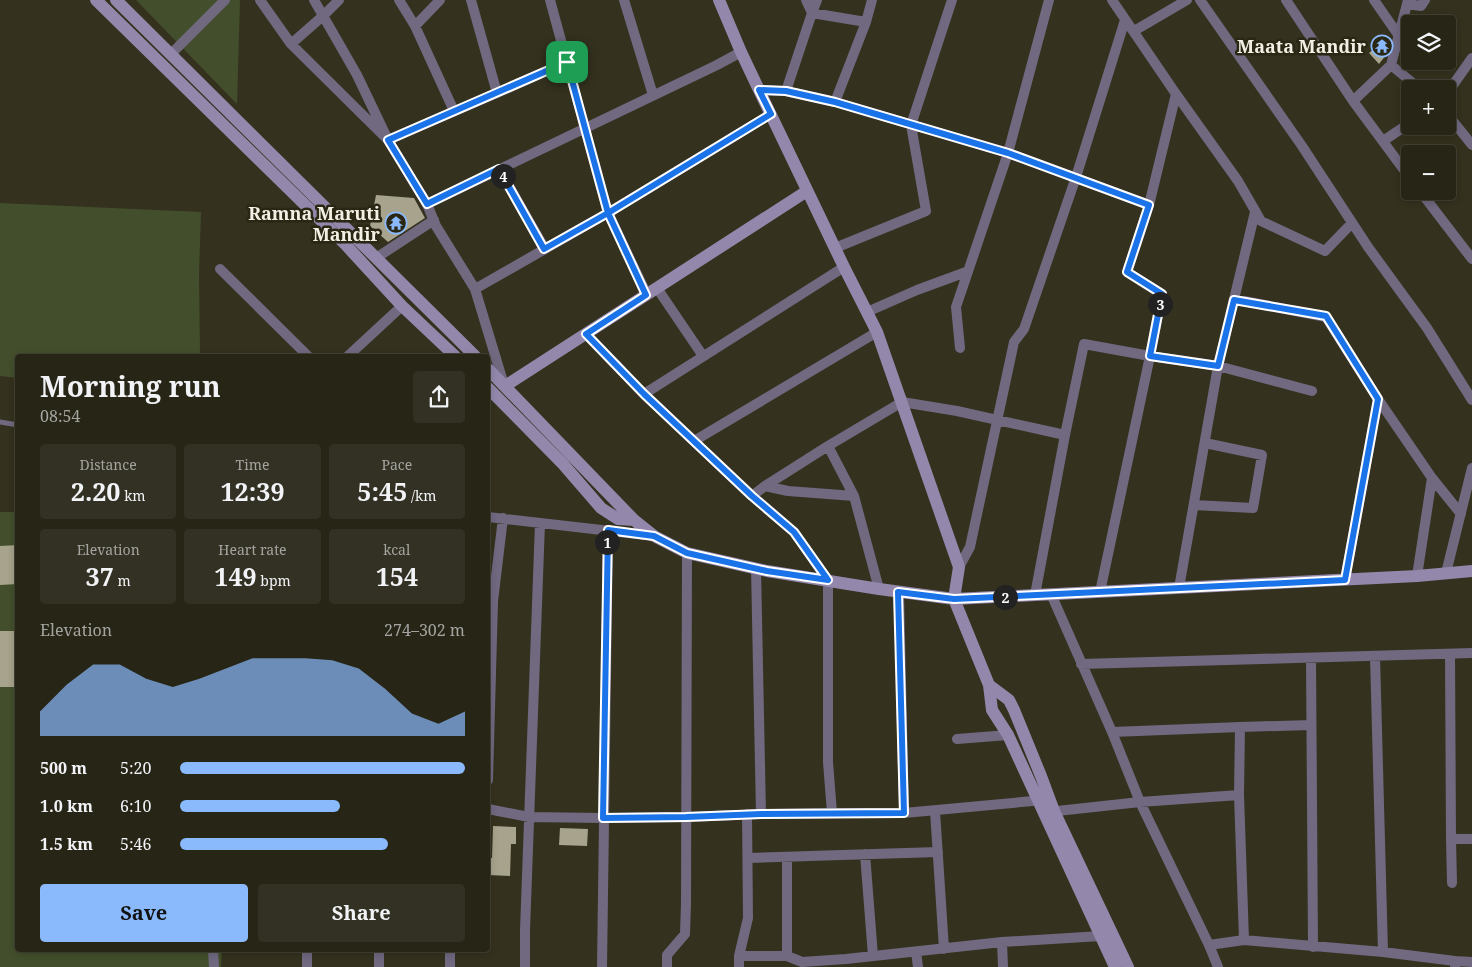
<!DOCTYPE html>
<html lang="en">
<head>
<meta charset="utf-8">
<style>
	body { margin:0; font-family:"Noto Serif",serif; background:#333123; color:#f1f3f6; height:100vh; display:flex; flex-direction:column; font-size:19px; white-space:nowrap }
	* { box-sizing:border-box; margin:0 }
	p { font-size:16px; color:#a4a5a1 }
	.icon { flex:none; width:28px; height:28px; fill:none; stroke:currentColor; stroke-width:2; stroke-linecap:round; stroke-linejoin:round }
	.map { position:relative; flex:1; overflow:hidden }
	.drawer { position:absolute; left:15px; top:354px; width:475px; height:598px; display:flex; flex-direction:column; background:#272516; border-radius:5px; box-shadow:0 2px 8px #0003,0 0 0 1px #434235 }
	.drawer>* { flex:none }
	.buttons { position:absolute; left:1401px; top:15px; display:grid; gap:10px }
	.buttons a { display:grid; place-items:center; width:55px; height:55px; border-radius:5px; background:#272516; box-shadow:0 2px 8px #0003,0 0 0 1px #434235; font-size:25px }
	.pin { position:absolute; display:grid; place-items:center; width:42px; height:42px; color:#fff; margin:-21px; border-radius:10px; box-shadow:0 2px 8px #0006 }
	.km { position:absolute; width:25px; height:25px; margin:-12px; border-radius:50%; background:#222; color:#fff; font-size:14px; line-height:25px; text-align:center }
	.round { display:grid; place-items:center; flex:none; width:52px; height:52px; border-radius:5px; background:#333123 }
	.summary { display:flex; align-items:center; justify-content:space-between; height:85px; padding:0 25px }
	h1 { font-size:28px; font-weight:700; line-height:38px }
	.figures { display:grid; grid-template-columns:repeat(3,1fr); gap:8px; height:85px; padding:5px 25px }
	.figures div { display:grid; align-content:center; border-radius:5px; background:#333123; text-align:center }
	.figures b { font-size:25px; font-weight:700 }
	.figures small { font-size:14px; font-weight:400 }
	.figures p { font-size:14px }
	.chart { height:140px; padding:10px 25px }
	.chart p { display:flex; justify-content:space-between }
	.chart svg { width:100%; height:90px; margin-top:5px; fill:#8abafc; opacity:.7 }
	.cta { display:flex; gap:10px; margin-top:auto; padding:10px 25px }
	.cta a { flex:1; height:58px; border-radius:5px; background:#8abafc; color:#111; font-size:20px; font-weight:700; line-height:58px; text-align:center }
	.cta a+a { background:#333123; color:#f1f3f6 }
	ul { padding:0 25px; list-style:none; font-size:16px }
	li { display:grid; grid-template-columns:80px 60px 1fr; align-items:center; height:38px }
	li i { height:12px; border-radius:6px; background:#8abafc }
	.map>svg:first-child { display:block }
	.green { fill:#434f2c }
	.building { fill:#a7a38c }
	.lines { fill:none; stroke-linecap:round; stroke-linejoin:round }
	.lane { stroke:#706980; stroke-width:5 }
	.street { stroke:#706980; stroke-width:10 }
	.secondary { stroke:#9388ac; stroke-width:12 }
	.route-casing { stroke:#fff; stroke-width:10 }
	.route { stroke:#1a73e8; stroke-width:6 }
	.labels { text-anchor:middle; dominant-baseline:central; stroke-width:5; stroke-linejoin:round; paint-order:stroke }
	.poi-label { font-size:18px; font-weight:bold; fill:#f2f0e4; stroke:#2a2714; text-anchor:end }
</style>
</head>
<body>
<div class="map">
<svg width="1472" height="967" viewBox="0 0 1472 967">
	<rect width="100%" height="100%" fill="#34311e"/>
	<path class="green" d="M136 0H240L237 104Z
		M0 203 201 212 199 274 200 356H18L17 378 0 376Z
		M0 512H18V949H222L221 967H0Z"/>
	<path class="building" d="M1386 39V55L1379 64 1369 53Z
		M376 195 414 198 425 218 388 242 370 226Z
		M18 545V584L0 585V546Z
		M0 631H18V687H0Z
		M493 826 516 827V844H511L510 876 488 875V858H492Z
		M560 828 588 829 587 846 559 845Z"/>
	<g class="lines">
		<path class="lane" d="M0 422 18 425"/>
		<path class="street" d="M260 0 291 44 324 15 339 0
			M314 0 357 75 388 140 427 204 436 226 475 289 504 385
			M399 0 415 26 440 0
			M471 0 497 93 567 62
			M550 0 608 213 647 295
			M624 0 653 95
			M817 0 812 13 866 22
			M1112 0 1176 94
			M1200 0 1302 146 1368 247 1427 328 1472 400
			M1286 0 1353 101 1391 65 1420 89
			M1374 0 1399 36
			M1407 4 1421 6 1425 0
			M415 26 454 111
			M1134 31 1187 0
			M291 44 388 140 497 93
			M171 54 225 0
			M1391 65 1408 0
			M759 90 786 91 835 102 1008 153 1149 205 1176 94 1238 181 1261 221 1325 251 1352 223
			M786 91 812 13 806 0
			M1448 92 1472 58
			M1353 101 1410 178
			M835 102 866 22 872 0
			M1448 115 1472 145
			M1383 141 1410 123
			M499 169 545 249
			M1420 191 1472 259
			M427 204 717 65 741 52
			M835 248 926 211 911 125 952 0
			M376 258 434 220
			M220 269 308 356
			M657 288 703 356
			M475 289 608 213 771 114
			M1234 299 1326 317 1378 399 1432 478 1417 576
			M867 312 917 290 966 272
			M586 334 644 394 752 496 794 532 828 581V762L832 813 761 814
			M960 348 956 307 1008 153 1049 0
			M348 356 402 306
			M644 394 844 267
			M694 441 877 332
			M1432 478 1461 514
			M765 486 828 446
			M752 496 765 486 788 491 854 496 828 446 902 402 957 411 1065 435 1084 344 1150 356 1162 294 1127 272 1149 205
			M854 496 879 589
			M1194 505 1253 508 1262 455 1205 443
			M488 517 654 536
			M959 567 970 547 1014 342 1024 329 1076 177 1125 20
			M1446 573 1472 468
			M1345 580 1378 399
			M1179 588 1218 366 1255 212
			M899 592 904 813 1044 800
			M1100 592 1150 356 1218 366 1312 391
			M1051 594 1112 732 1140 802 1209 945 1218 967
			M1035 595 1065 435
			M488 600 493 601 488 780
			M493 601 503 518
			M1450 654 1451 839H1472
			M1311 658 1313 947
			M1081 664 1472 653
			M1240 727 1311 725
			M1112 732 1240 727 1239 795 1244 940
			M957 739 1008 735
			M488 809 529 817 603 818 686 817 761 814 756 568
			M935 811 944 949
			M1048 812 1140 802 1239 795
			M832 813H904
			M1451 839 1452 883
			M865 854 873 956
			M787 857V956
			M749 858 938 852
			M1209 945 1244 940 1383 952 1375 656
			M213 949 214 967
			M307 949V967
			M379 949V967
			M916 952 918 967
			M1383 952 1455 961
			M739 956H787L802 962 846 959 1002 942
			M1455 966V961L1472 962
			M450 967V949
			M525 967V930L540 523
			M602 967 608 530
			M667 967V955L685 934 686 903 687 553
			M739 967V956L748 918 747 814
			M1003 967 1002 942 1101 936"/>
		<path class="secondary" d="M96 0 345 244 402 306 455 356
			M116 0 475 356
			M719 0 741 52 759 90 844 267 877 332 959 567 954 599 989 685 992 710 1008 735 1115 967
			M488 369 634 520 654 536 687 553 767 571 879 589 954 599 1417 576 1472 571
			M505 386 807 191
			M488 388 563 464 601 508 618 519 634 520
			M989 685 1009 700 1014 710 1041 776 1054 811 1128 967"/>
	</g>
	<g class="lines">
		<g class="route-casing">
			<path id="route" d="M567 62 608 213 646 295 586 334 644 394 752 496 794 532 828 580 767 571 687 553 654 536 608 530 603 818 686 817 761 814 904 813 898 592 954 599 1345 580 1378 399 1326 316 1234 300 1218 366 1150 356 1162 294 1127 272 1149 205 1008 153 835 102 786 91 759 90 771 114 608 213 544 249 499 169 427 204 388 140 567 62"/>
		</g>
		<use href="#route" class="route"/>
	</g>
	<defs>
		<g id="temple-ring" transform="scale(1.125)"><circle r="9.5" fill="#2a2714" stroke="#8abafc" stroke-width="1.5"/><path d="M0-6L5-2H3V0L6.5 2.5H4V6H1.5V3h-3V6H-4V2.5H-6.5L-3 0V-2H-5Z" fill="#8abafc"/></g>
	</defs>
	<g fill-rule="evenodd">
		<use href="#temple-ring" x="1382" y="46"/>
		<use href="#temple-ring" x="396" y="223"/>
	</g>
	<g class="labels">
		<g class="poi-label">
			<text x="1366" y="46">Maata Mandir</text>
			<text x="380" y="213">Ramna Maruti<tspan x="380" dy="21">Mandir</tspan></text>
		</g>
	</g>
</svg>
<div class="buttons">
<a><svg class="icon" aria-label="layers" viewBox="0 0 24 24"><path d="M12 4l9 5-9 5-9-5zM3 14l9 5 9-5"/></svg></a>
<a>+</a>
<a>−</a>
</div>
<div class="pin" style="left:567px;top:62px;background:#1e9e55"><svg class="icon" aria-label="arrive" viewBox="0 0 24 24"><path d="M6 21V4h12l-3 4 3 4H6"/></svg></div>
<b class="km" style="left:607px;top:542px">1</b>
<b class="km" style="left:1005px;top:597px">2</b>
<b class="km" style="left:1160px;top:304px">3</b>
<b class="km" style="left:503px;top:176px">4</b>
<section class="drawer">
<div class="summary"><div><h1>Morning run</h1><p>08:54</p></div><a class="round"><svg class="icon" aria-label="share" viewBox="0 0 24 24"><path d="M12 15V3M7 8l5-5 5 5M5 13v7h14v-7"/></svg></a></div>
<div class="figures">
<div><p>Distance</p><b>2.20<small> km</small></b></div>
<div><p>Time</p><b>12:39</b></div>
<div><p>Pace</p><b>5:45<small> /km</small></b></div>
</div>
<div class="figures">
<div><p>Elevation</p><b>37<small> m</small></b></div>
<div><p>Heart rate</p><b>149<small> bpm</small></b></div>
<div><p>kcal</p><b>154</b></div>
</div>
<div class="chart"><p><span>Elevation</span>274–302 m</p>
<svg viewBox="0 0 160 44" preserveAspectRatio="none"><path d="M0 44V32L10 19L20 9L30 9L40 16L50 20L60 16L70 11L80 6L90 6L100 6L110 7L120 11L130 21L140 33L150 38L160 32V44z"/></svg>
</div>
<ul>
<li><b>500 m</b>5:20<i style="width:100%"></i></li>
<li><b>1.0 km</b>6:10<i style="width:56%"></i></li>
<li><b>1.5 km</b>5:46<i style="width:73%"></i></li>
</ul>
<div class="cta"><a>Save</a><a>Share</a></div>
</section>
</div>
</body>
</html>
